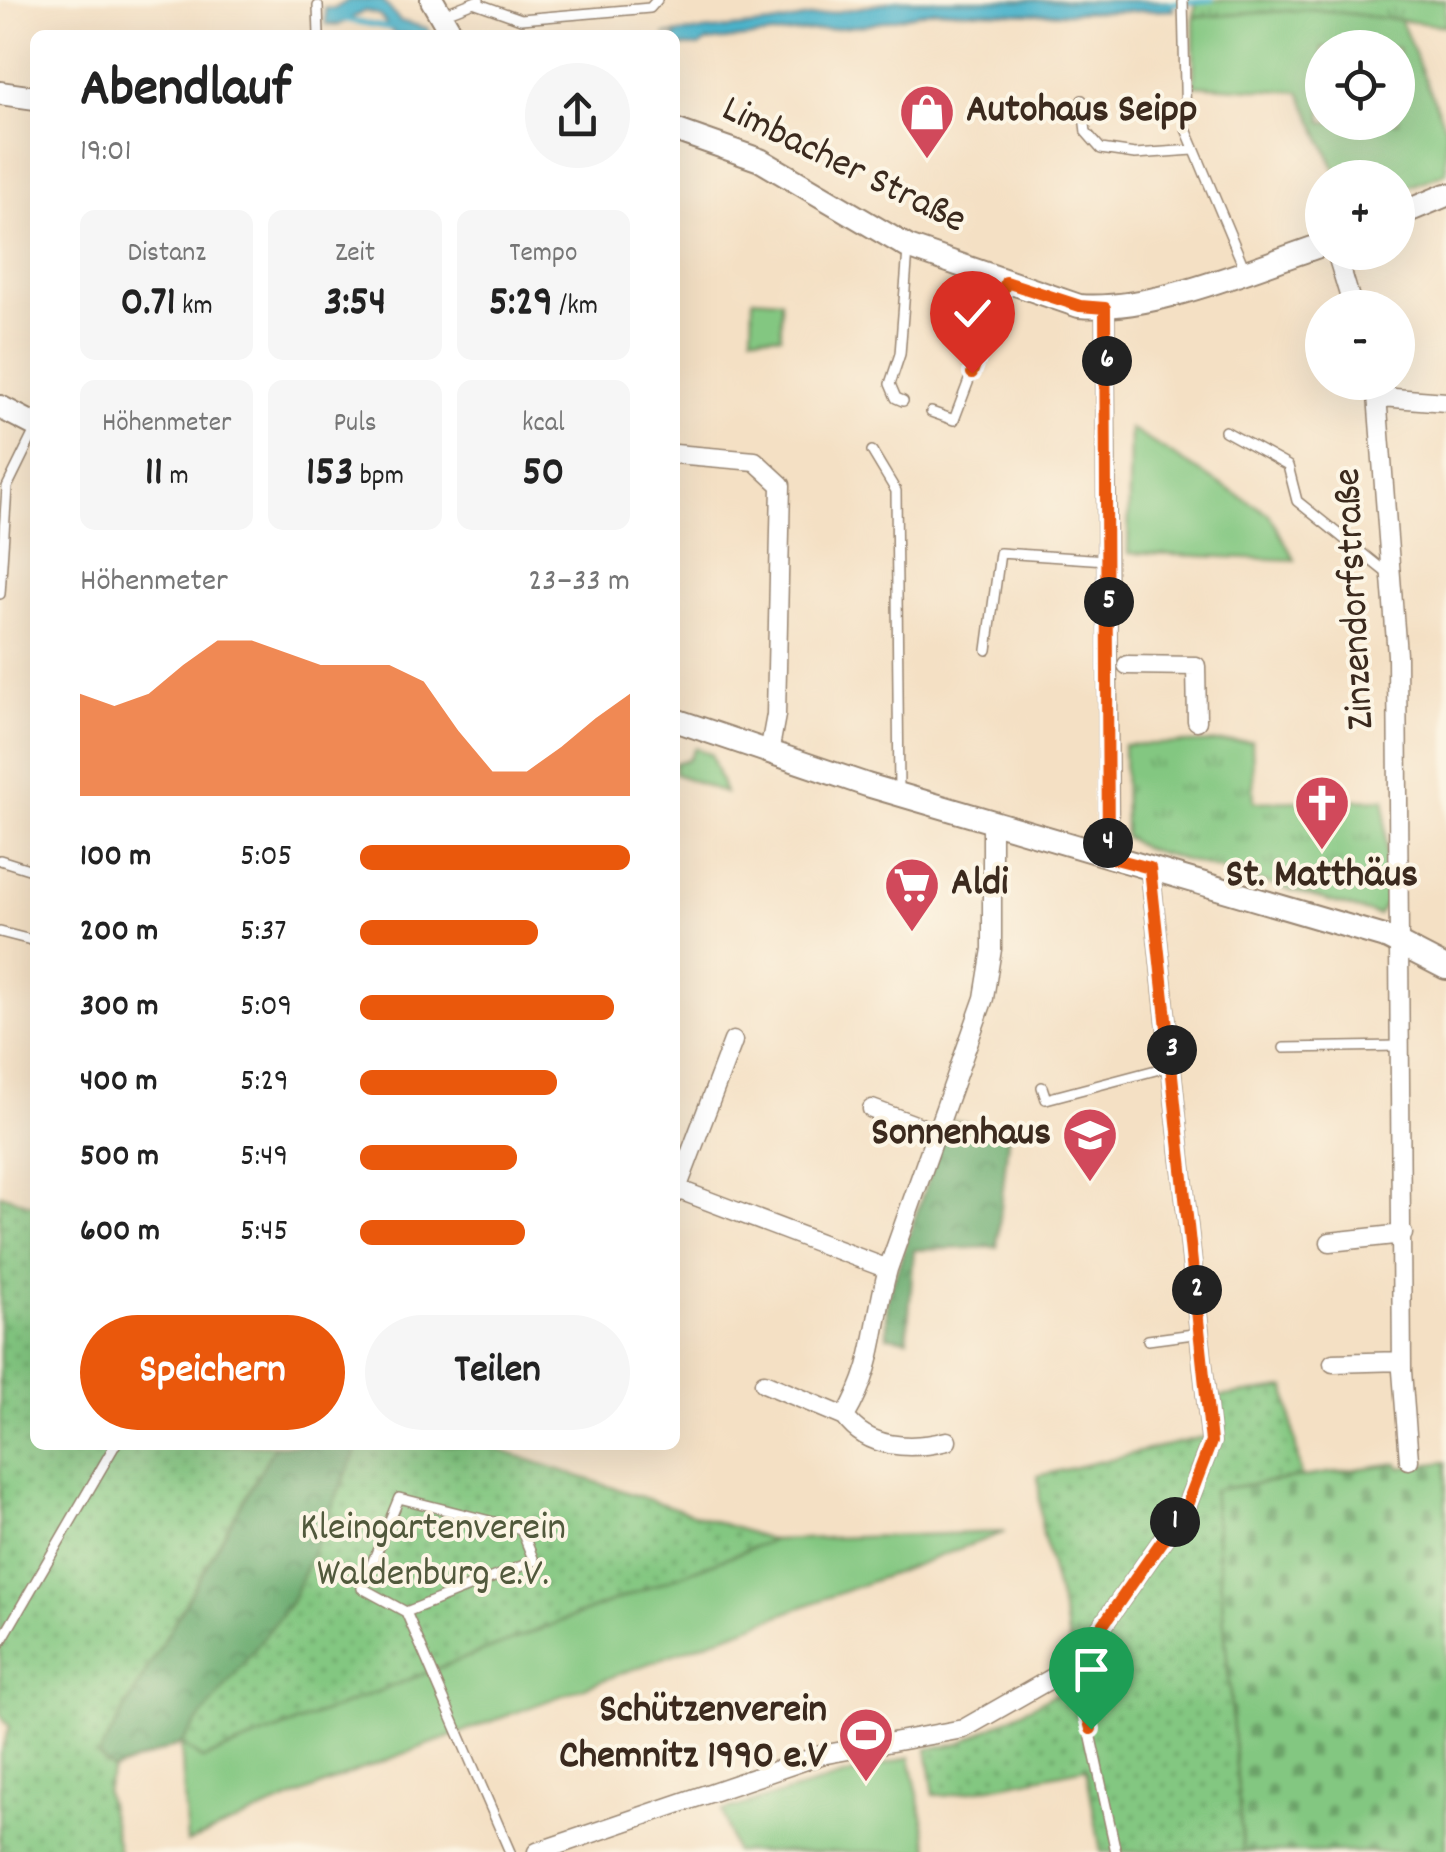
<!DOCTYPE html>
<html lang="de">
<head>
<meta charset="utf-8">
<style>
	body { margin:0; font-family:Dekko,sans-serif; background:#f6f6f6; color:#222; height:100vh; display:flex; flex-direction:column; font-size:38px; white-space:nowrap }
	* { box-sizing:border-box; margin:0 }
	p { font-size:32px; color:#767676 }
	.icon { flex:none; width:55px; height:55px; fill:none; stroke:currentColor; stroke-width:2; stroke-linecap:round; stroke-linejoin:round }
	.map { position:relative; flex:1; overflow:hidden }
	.panel { position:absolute; left:30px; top:30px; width:650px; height:1420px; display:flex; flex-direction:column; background:#fff; border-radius:15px; box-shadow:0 10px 40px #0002 }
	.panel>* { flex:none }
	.fabs { position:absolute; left:1305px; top:30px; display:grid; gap:20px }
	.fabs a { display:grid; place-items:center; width:110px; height:110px; border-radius:50%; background:#fff; box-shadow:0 10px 40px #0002; font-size:50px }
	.pin { position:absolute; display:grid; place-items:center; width:85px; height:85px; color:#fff; margin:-102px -42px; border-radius:50% 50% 50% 0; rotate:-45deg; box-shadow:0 0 10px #0007 }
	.pin .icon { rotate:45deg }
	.km { position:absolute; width:50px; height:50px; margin:-25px; border-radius:50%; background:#222; color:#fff; font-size:28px; line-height:50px; text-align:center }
	.round { display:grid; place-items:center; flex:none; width:105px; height:105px; border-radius:52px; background:#f6f6f6 }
	.overview { display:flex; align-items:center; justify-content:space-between; height:170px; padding:0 50px }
	h1 { font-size:55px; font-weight:800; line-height:75px }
	.figures { display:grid; grid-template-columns:repeat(3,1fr); gap:15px; height:170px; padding:10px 50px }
	.figures div { display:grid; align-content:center; border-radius:15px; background:#f6f6f6; text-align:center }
	.figures b { font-size:42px; font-weight:800 }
	.figures small { font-size:28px; font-weight:400 }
	.figures p { font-size:28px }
	.chart { height:280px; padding:20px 50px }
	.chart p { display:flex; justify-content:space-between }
	.chart svg { width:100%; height:180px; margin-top:10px; fill:#ea580c; opacity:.7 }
	.button { display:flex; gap:20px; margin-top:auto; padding:20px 50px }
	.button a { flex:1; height:115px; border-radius:60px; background:#ea580c; color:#fff; font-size:40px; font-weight:800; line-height:115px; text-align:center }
	.button a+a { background:#f6f6f6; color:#222 }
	ul { padding:0 50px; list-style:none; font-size:32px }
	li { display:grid; grid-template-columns:160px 120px 1fr; align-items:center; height:75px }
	li i { height:25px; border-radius:12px; background:#ea580c }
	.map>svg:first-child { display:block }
	.grass { fill:#83c781; stroke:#5f7850; stroke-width:2.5; fill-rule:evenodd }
	.forest { fill:url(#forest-crowns); stroke:#526b46; stroke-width:2.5 }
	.cemetery { fill:url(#cemetery-stones); stroke:#5f7850; stroke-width:2.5 }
	.park { fill:url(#park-tufts); stroke:#5f7850; stroke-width:2.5 }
	.garden { fill:url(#garden-dots); stroke:#5f7850; stroke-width:2.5 }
	.water { fill:#4cb3cb; stroke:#446e74; stroke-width:2.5 }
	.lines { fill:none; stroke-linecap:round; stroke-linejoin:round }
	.stream { stroke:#4cb3cb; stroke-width:5 }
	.lane-casing { stroke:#988571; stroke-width:12 }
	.street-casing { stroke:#988571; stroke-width:21 }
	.secondary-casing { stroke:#988571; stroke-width:26 }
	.lane { stroke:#fff; stroke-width:9 }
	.street { stroke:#fff; stroke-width:18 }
	.secondary { stroke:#fff; stroke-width:22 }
	.route-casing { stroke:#fff; stroke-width:20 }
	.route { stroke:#ea580c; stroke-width:12 }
	.labels { text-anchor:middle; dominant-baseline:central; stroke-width:8; stroke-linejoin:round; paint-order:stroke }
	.poi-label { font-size:40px; font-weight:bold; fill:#3b2a1e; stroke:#fcf5e5; text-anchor:start }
	.street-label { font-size:40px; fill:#3b2a1e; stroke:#fcf5e5 }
	.park-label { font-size:40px; fill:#51593c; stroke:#fcf5e5 }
</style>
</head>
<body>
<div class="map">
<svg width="1446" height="1852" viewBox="0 0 1446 1852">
	<defs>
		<pattern id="forest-crowns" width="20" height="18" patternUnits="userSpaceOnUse" patternTransform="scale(2.5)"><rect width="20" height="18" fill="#6aac6f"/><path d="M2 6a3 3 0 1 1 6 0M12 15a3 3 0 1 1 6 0" fill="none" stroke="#588c5b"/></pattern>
		<pattern id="cemetery-stones" width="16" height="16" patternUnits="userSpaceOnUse" patternTransform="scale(2.5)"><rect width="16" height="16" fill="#83c781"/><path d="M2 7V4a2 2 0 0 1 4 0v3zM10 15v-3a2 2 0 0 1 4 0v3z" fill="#6ca269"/></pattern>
		<pattern id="park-tufts" width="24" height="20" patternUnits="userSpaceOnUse" patternTransform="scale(2.5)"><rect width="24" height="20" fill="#83c781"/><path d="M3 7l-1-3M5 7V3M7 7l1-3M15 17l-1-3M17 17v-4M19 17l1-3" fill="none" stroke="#6ca269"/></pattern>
		<pattern id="garden-dots" width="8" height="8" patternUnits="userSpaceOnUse" patternTransform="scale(2.5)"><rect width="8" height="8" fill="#83c781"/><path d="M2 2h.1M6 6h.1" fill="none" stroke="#6ca269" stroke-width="1.8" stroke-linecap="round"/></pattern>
	</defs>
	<rect width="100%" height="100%" fill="#fcf5e5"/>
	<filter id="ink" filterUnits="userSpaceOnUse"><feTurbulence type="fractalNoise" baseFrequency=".01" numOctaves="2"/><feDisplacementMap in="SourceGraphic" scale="20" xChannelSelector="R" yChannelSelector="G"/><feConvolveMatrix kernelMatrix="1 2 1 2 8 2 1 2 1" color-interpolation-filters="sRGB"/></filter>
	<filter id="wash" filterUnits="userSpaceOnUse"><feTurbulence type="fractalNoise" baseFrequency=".0048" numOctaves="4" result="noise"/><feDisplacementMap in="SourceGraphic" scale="40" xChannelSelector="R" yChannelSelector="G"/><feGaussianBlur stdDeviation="2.25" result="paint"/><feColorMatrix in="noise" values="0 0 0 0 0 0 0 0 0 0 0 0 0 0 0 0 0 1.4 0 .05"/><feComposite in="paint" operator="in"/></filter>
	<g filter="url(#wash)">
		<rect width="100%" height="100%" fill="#f4e0c4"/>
		<path class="grass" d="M1313 9 1400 19 1446 129V173L1398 191V178L1339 177 1300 92 1194 85V17ZM1322 48H1398V122H1322Z
			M1130 429 1269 514 1295 560 1128 553Z
			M695 748 711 754 725 793 675 774V763L689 759Z
			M1005 1532 357 1771 187 1843 181 1744 202 1759 772 1540Z
			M910 1757 930 1852H734L723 1811Z"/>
		<path class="forest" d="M948 1120 1009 1129 997 1247 914 1250 907 1339 887 1336V1300Z
			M275 1445H359L291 1602 181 1744 113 1770 97 1757Z"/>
		<path class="cemetery" d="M1446 1462V1852H1243L1213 1490 1398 1463 1400 1468Z"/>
		<path class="park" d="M1196 0H1446V26L1313 9 1194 17Z
			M753 298 781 300V336L752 335Z
			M1252 741 1254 802 1385 799 1387 902 1378 915 1143 848 1125 837 1124 745Z"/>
		<path class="garden" d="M0 1194 35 1206V1445H275L98 1756 113 1770 105 1791 119 1852H0V1754L10 1727 0 1714Z
			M1286 1388 1301 1477 1213 1490 1243 1852H1101L1086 1768 946 1796 934 1794 927 1749 961 1743 1070 1686 1071 1648 1042 1530 1038 1476 1216 1434 1217 1397Z
			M359 1445H484L772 1540 202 1759 181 1744 291 1602Z"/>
		<path class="water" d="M349 0H382L400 21 427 28 431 35 394 34 379 15 365 11 339 25 326 24 325 8 334 9Z
			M899 0 1170 1 1173 10 1034 14 935 10 867 25 706 42 699 47 675 46V35H664L772 24Z"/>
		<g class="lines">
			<path class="stream" d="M1165 4 1212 0
				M341 19 389 28"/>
		</g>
	</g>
	<g filter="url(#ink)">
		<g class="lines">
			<g class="lane-casing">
				<path id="lane" d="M1183 0 1186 129 1245 270
					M476 3 521 19 650 8 657 0
					M318 6 319 35
					M443 14 479 0
					M1082 100 1086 132 1101 149 1135 154 1194 150
					M903 401 896 398 890 384 900 354 908 250
					M931 412 954 420 1006 282
					M1225 431 1288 466 1297 501 1388 574
					M872 451 896 491 899 792
					M0 594 7 487 35 430
					M987 650 1000 553 1106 560
					M0 860 35 871
					M0 932 35 941
					M1284 1048 1399 1046
					M1042 1087 1046 1099 1171 1066
					M1148 1340 1201 1333
					M406 1612 534 1561 521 1529 399 1498 362 1588 406 1612 510 1852
					M0 1643 115 1445
					M1075 1665 1116 1852"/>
			</g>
			<g class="street-casing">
				<path id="street" d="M1336 252 1353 308
					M1105 308 1109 857
					M1376 382 1397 655 1402 1371 1409 1460
					M1381 397 1446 402
					M675 454 755 461 781 485 776 715 769 753
					M1127 665 1196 666 1197 721
					M872 1109 934 1132
					M677 1189 888 1269
					M675 1194 733 1041
					M1330 1242 1403 1234
					M1333 1363 1402 1361
					M764 1383 845 1417
					M947 1441C911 1450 868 1449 845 1417 877 1363 872 1326 888 1269L984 998 992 949V823
					M537 1852 821 1755 963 1729 1075 1665 1187 1505 1211 1442 1150 868"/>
			</g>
			<g class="secondary-casing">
				<path id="secondary" d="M432 0 452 35
					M0 93 35 98
					M675 130 760 160 908 247 1079 306C1154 312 1252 268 1322 245
					M1398 215 1446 195
					M0 407 35 425
					M675 720 867 785 1388 938 1446 968"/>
			</g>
			<use href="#lane" class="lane"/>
			<use href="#street" class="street"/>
			<use href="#secondary" class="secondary"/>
		</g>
	</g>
	<g class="lines" filter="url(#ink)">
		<g class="route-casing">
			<path id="route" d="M972 373 1006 282 1080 306 1105 308 1108 857 1150 868 1211 1442 1187 1505 1075 1665 1091 1729"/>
		</g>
		<use href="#route" class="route"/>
	</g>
	<defs>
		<g id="shop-pin" transform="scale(2.875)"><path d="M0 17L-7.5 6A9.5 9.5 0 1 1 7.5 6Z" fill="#d1495b" stroke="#fcf5e5"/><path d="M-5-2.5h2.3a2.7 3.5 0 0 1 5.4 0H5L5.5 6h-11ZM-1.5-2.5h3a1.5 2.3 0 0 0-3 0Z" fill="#fff"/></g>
		<g id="church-pin" transform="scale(2.875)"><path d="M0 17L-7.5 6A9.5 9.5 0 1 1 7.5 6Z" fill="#d1495b" stroke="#fcf5e5"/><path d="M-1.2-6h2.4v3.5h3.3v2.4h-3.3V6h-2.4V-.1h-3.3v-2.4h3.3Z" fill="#fff"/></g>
		<g id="supermarket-pin" transform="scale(2.875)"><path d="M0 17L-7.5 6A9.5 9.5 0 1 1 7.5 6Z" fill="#d1495b" stroke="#fcf5e5"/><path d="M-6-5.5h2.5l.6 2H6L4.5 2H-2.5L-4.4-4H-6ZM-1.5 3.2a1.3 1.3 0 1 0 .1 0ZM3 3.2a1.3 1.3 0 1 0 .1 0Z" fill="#fff"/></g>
		<g id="school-pin" transform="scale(2.875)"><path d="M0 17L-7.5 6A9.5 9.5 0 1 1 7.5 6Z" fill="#d1495b" stroke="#fcf5e5"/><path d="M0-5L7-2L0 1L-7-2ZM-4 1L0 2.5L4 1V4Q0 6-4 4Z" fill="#fff"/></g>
		<g id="stadium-pin" transform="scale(2.875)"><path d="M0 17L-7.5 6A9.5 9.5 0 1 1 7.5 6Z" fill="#d1495b" stroke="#fcf5e5"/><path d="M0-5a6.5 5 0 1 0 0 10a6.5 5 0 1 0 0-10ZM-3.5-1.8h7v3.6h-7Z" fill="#fff"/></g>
	</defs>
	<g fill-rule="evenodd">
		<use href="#shop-pin" x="927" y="112"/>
		<use href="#church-pin" x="1322" y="803"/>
		<use href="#supermarket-pin" x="912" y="885"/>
		<use href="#school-pin" x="1090" y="1135"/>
		<use href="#stadium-pin" x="866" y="1735"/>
	</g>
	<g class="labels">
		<g class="poi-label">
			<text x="966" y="112">Autohaus Seipp</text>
			<text x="1322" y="877" text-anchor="middle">St. Matthäus</text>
			<text x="951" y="885">Aldi</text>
			<text x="1051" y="1135" text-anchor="end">Sonnenhaus</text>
			<text x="827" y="1712" text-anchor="end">Schützenverein<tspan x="827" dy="46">Chemnitz 1990 e.V</tspan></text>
		</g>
		<g class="street-label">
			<text transform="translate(843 167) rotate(26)">Limbacher Straße</text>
			<text transform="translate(1357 599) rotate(-93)">Zinzendorfstraße</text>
		</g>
		<g class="park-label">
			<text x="433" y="1530">Kleingartenverein<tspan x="433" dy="46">Waldenburg e.V.</tspan></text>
		</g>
	</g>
</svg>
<div class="fabs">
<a><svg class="icon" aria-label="locate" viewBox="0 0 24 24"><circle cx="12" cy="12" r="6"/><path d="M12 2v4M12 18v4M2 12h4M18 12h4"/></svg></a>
<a>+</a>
<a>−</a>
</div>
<div class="pin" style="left:1091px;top:1729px;background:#1e9e55"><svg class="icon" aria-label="arrive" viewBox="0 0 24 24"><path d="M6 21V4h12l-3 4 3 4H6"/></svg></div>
<div class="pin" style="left:972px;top:373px;background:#d93025"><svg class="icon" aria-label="check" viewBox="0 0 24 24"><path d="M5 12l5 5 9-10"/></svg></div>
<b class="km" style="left:1175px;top:1522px">1</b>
<b class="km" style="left:1197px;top:1290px">2</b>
<b class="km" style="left:1172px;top:1050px">3</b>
<b class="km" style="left:1108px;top:843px">4</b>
<b class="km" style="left:1109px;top:602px">5</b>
<b class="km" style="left:1107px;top:361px">6</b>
<section class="panel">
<div class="overview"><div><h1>Abendlauf</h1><p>19:01</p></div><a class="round"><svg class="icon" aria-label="share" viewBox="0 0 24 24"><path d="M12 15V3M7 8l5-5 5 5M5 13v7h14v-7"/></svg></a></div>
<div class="figures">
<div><p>Distanz</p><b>0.71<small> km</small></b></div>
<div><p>Zeit</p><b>3:54</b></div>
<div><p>Tempo</p><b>5:29<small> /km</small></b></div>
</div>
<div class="figures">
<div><p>Höhenmeter</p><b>11<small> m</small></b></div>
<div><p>Puls</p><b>153<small> bpm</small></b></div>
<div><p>kcal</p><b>50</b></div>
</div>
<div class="chart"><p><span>Höhenmeter</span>23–33 m</p>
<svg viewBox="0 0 160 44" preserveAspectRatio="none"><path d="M0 44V19L10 22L20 19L30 12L40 6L50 6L60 9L70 12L80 12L90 12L100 16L110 28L120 38L130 38L140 32L150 25L160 19V44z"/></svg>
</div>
<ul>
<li><b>100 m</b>5:05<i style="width:100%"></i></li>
<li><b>200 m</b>5:37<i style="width:66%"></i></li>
<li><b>300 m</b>5:09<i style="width:94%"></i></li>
<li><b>400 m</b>5:29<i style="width:73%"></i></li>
<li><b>500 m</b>5:49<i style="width:58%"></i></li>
<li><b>600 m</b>5:45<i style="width:61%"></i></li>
</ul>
<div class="button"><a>Speichern</a><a>Teilen</a></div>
</section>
</div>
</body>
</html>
